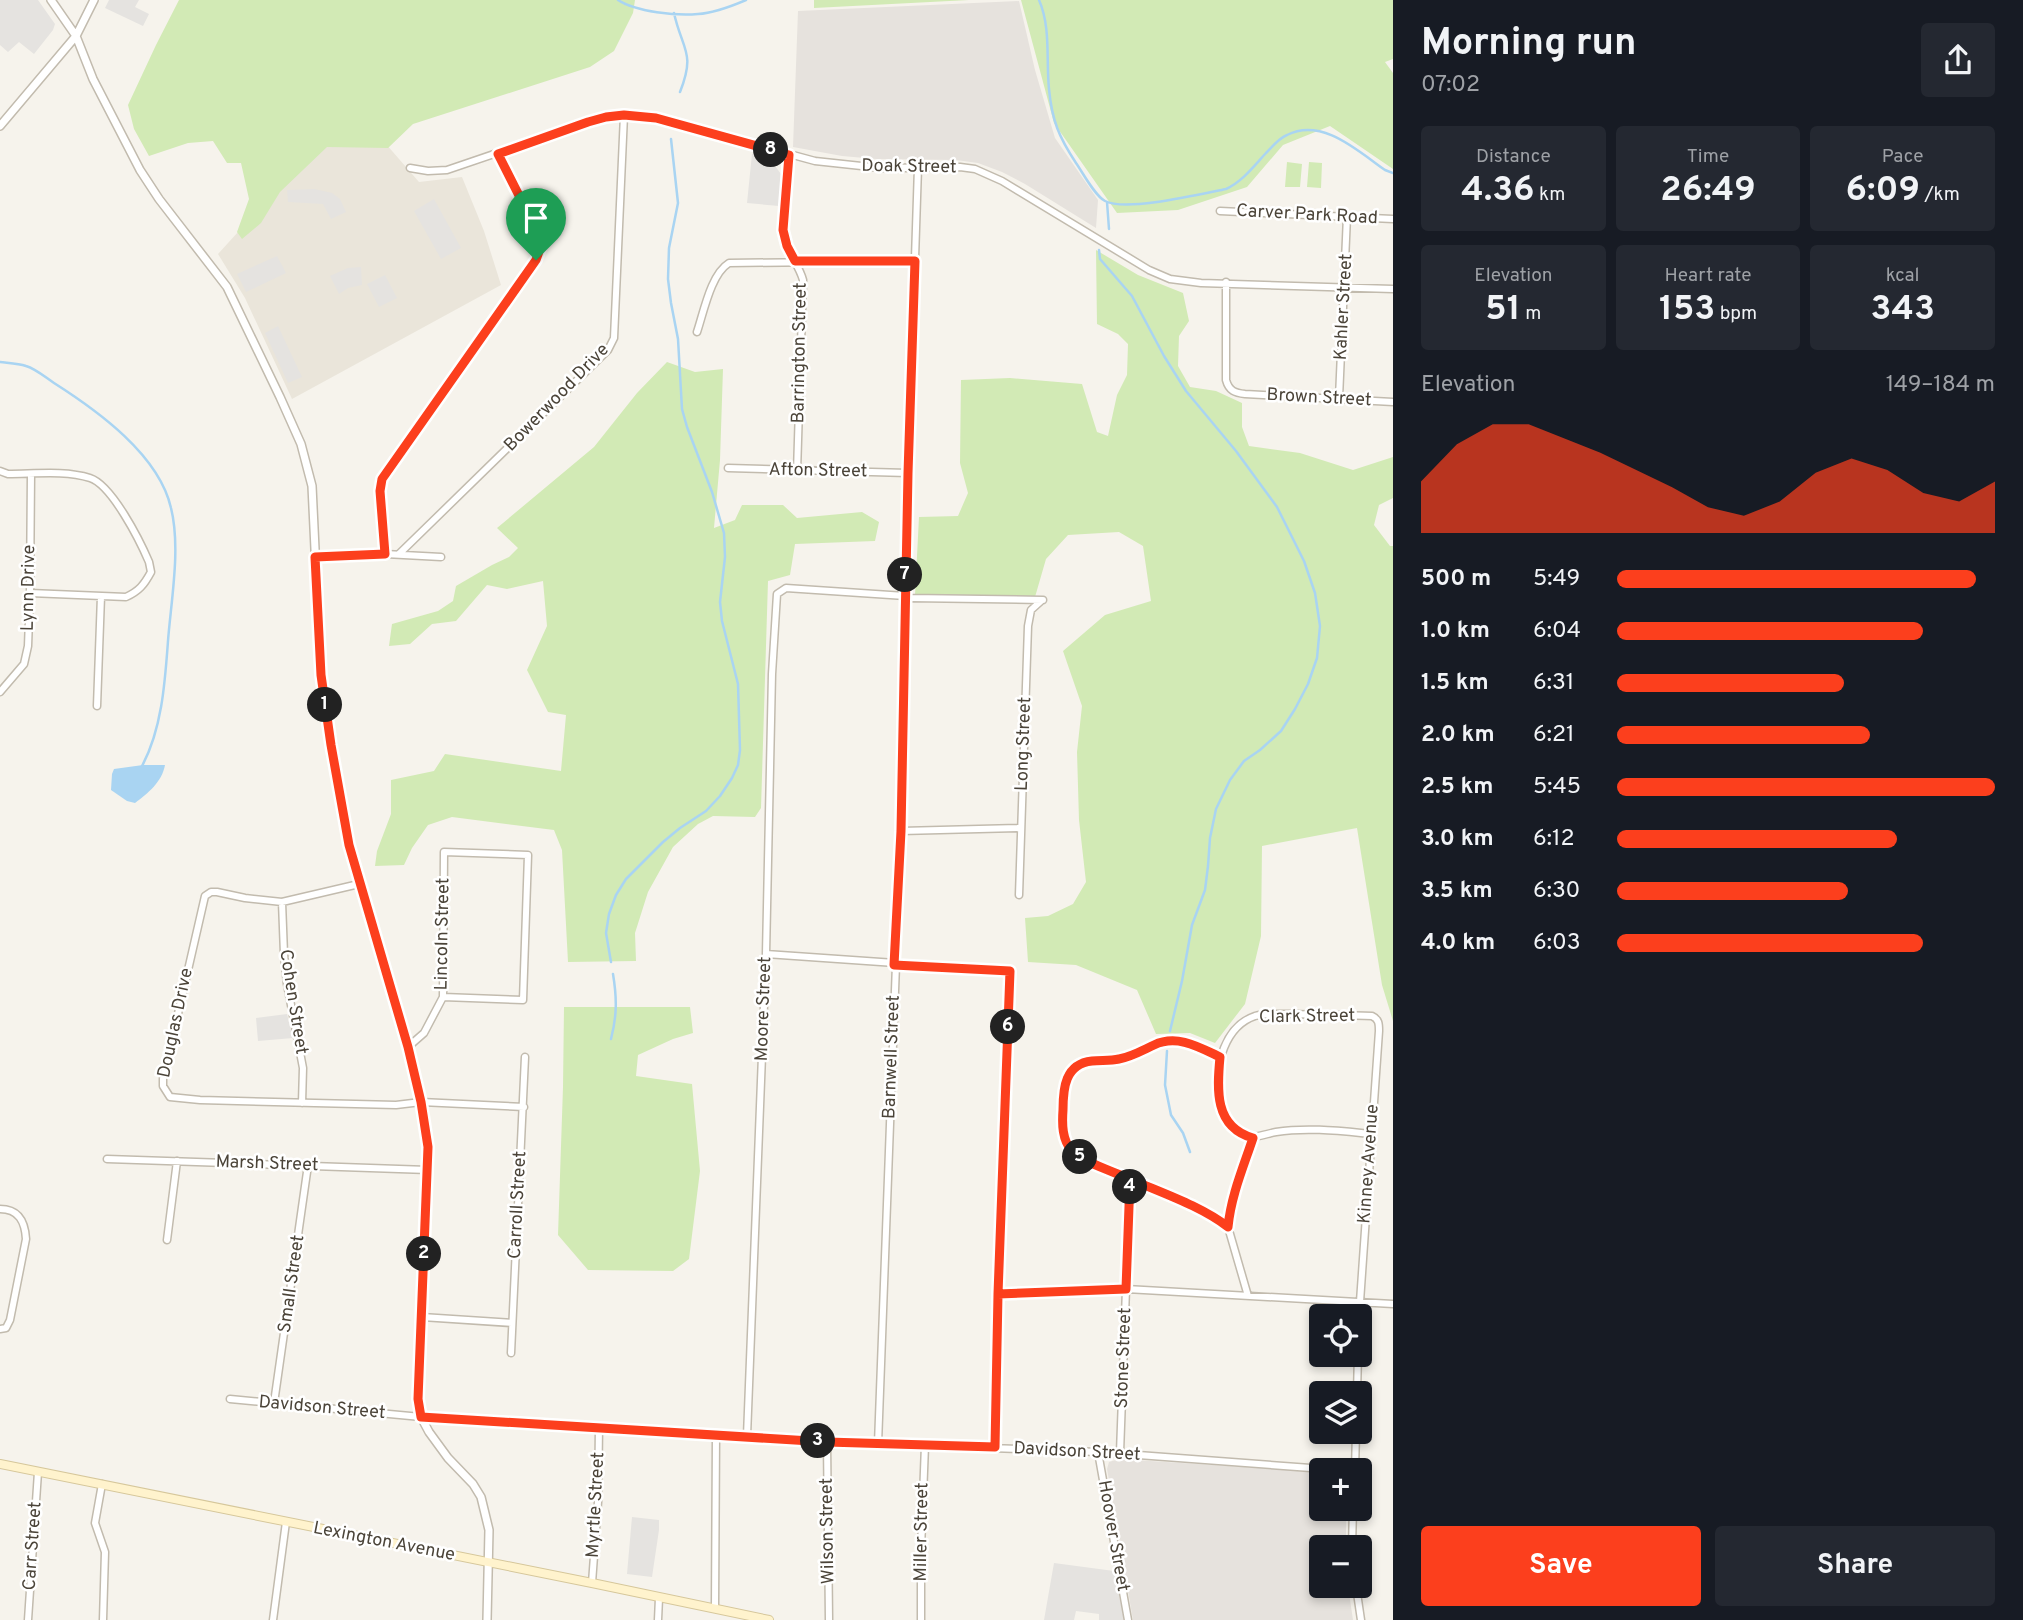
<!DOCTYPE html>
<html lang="en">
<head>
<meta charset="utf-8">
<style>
	body { margin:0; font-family:Overpass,sans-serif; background:#242831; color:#f1f3f6; height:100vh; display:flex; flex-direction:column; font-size:26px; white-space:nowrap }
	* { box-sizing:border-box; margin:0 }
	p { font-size:23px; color:#9ea1a6 }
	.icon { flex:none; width:38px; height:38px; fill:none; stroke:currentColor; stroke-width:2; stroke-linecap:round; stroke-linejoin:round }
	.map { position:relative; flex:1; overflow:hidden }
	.details { display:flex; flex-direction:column; background:#171b24; width:630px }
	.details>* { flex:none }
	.controls { position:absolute; left:1309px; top:1304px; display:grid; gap:14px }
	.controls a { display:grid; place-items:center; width:63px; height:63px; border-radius:7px; background:#171b24; box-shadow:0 4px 10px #0003; font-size:35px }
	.pin { position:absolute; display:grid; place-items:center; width:60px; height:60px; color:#fff; margin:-72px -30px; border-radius:50% 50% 50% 0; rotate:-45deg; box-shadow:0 0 7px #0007 }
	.pin .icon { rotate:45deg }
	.km { position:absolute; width:35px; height:35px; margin:-18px; border-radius:50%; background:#222; color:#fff; font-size:19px; line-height:35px; text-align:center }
	.round { display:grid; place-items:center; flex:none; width:74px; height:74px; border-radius:7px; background:#242831 }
	.overview { display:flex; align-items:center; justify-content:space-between; height:119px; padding:0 28px }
	h1 { font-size:38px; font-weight:700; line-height:52px }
	.stats { display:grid; grid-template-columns:repeat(3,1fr); gap:10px; height:119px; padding:7px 28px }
	.stats div { display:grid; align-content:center; border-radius:7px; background:#242831; text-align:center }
	.stats b { font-size:35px; font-weight:700 }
	.stats small { font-size:19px; font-weight:400 }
	.stats p { font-size:19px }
	.chart { height:196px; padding:14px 28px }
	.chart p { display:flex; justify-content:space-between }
	.chart svg { width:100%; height:126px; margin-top:7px; fill:#fc3f1d; opacity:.7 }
	.button { display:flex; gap:14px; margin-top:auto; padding:14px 28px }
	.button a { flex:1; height:80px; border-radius:7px; background:#fc3f1d; color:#fff; font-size:28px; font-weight:700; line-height:80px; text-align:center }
	.button a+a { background:#242831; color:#f1f3f6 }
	ul { padding:0 28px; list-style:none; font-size:23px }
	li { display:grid; grid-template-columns:112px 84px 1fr; align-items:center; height:52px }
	li i { height:18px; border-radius:9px; background:#fc3f1d }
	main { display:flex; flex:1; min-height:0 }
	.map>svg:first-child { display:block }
	.residential { fill:#eae5da }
	.industrial { fill:#e6e2dd }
	.green { fill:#d2eab5 }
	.parking { fill:#e5e3e0 }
	.water { fill:#a9d4f2 }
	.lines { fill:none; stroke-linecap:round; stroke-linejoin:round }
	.stream { stroke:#a9d4f2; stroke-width:2.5 }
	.minor-casing { stroke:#c2bbae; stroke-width:9 }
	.tertiary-casing { stroke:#c2bbae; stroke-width:10 }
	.secondary-casing { stroke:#d6c79b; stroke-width:10 }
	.minor { stroke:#fff; stroke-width:6 }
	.tertiary { stroke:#fff; stroke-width:7 }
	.secondary { stroke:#fff3cd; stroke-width:8 }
	.route-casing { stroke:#fff; stroke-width:14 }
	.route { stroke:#fc3f1d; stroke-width:9 }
	.labels { text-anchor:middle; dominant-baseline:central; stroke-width:5; stroke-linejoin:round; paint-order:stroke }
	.street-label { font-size:18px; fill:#4b4439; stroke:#fff }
</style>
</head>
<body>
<main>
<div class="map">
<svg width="1393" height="1620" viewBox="0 0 1393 1620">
	<rect width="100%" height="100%" fill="#f6f3ec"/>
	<path class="residential" d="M322 140 386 144 419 182 462 177 484 231 501 285 292 399 245 298 218 254Z"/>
	<path class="industrial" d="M1019 1 1035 70 1055 138 1098 200 1096 228 1025 184 1002 172 978 163 956 160 876 159 842 156 793 147 798 11Z
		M1119 1459 1321 1472V1508L1346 1509V1547H1321V1586H1348L1353 1620H1133L1107 1469 1109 1462Z"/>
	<path class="green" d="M179 0H635L633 13 614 51 590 67 413 124 388 148 327 147 280 192 261 223 242 239 237 232 249 199 241 163H227L213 141 188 143 149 156 134 129 128 105 156 45Z
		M814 0H969L814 8Z
		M1021 0H1393V59L1385 62 1393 73V169L1330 126 1283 145 1247 187 1178 210 1117 213 1054 123Z
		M1287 162 1302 164 1300 187H1285Z
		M1309 162 1322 163 1321 188 1307 187Z
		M1096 250 1138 275 1183 293 1189 321 1179 336 1178 366 1190 387 1216 391 1242 403V427L1249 446 1300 453 1353 470 1393 457V498L1379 505 1374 525 1390 546H1393V1021L1382 985 1357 828 1262 846 1261 936 1245 1004 1215 1043 1190 1033 1156 1034 1137 990 1076 965 1028 962 1025 918 1048 916 1073 904 1086 882 1079 820 1077 752 1082 706 1063 651 1105 615 1151 601 1143 546 1119 532 1068 535 1046 559 1035 597 915 595 919 517 958 516 968 493 960 463 961 380 1010 378 1082 384 1097 432 1108 436 1117 395 1127 375 1128 344 1118 334 1097 324Z
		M667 362 695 372 723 369 720 460 714 528 735 520 742 505H783L797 518 862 512 879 522 875 541 795 544 790 575 768 581 761 808 755 817 713 816 698 824 673 847 648 892 635 933 636 961 568 962 562 850 554 830 452 817 428 825 412 848 404 865 375 866 377 851 391 814V780L434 771 445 754 561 771 566 715 548 712 527 670 547 626 543 581 507 589 487 585 456 621 432 624 410 644 389 646 392 624 438 611 453 601 456 586 492 565 509 557 518 548 497 528 594 447 637 393Z
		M564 1007H690L693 1033 673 1039 638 1055 636 1076 692 1084 700 1171 689 1259 673 1271 588 1270 558 1235 563 1087Z"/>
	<path class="parking" d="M0 0H38L55 24 53 30 34 54 19 42 8 52 0 45Z
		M109 0H139L135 7 149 14 143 26 105 8Z
		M752 154 776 159 775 166 781 174 779 206 747 203Z
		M314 189 332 193 340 199 346 212 331 219 323 204 288 202 287 190Z
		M434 199 461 248 441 259 414 211Z
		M277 256 286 273 246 292 237 274Z
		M361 267 362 285 348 288 339 294 330 276 348 268Z
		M385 275 397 298 379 307 367 284Z
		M278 326 302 377 288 383 265 333Z
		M287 1014 293 1038 258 1041 256 1018Z
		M632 1517 659 1520V1530L652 1577 627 1574Z
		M1054 1563 1114 1571 1124 1620H1099V1614L1076 1611 1074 1620H1044Z"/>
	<path class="water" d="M143 765H165C162 782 148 793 135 803L127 801 111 790 112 774 114 769Z"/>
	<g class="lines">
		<path class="stream" d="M618 0C636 12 677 16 698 14 714 13 732 6 746 0
			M1039 0C1051 27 1046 60 1049 89 1052 121 1059 137 1076 163 1083 173 1095 196 1105 201 1126 212 1201 194 1226 189 1243 181 1254 166 1266 153 1272 147 1279 138 1287 135 1322 117 1358 151 1385 170L1393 173
			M674 13C682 50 696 52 680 92
			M1107 202 1109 229
			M1099 250 1100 259 1132 296 1164 356 1186 391 1236 451 1277 507 1304 561 1315 593 1320 626 1317 658 1308 684 1295 709 1281 731 1260 750 1244 761 1230 780 1216 809 1210 838 1208 866 1205 890 1192 925 1182 981 1170 1031
			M0 362C8 363 18 363 26 366 36 369 45 377 54 383 98 411 159 455 171 508 181 548 171 601 168 641 165 682 162 729 142 766
			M611 962 606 933 609 914 616 895 626 879 663 842 680 828 706 811 720 796 732 778 738 765 740 750 738 684 722 621 720 602 725 557 724 533 712 492 687 427 682 409 678 339 671 303 668 279 669 248 678 203 671 139
			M611 1039C617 1016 617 998 613 974
			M1167 1051 1165 1085 1171 1115 1183 1133 1190 1152"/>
		<g class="minor-casing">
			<path id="minor" d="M789 155C788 178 781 219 785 239 788 254 799 265 803 280L797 472
				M410 168 428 171 447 170 588 122 606 117 624 115 656 118 815 161 880 168 960 167 975 169 1002 181 1149 270 1170 279 1201 283 1393 289
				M1220 211 1393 219
				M1226 282V380C1229 391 1235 393 1245 394L1393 402
				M697 332C704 311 711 274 729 263L915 261
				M1339 398 1347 216
				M728 468 908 473
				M0 471 8 474C34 474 65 470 90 478 112 485 140 541 149 562L151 572C144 585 139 591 126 597L30 593
				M385 554 380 491 382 479 539 254 541 246 537 231 498 154
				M399 554 608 350 614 338 624 115
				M315 557 385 554 441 557
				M0 692 24 664 28 646 30 593 31 474
				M97 706 101 596
				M901 831 1021 828
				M359 884 282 902 245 898 217 892H211L205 896 163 1079V1086L170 1097 200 1100 396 1105 421 1102 524 1107
				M1019 895 1028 626 1031 610 1041 601
				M282 902 284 954 287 984 303 1068 302 1103
				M766 954 1010 971 998 1294 995 1447
				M408 1047 424 1033 443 997 444 852 528 855 523 1000 443 997
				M1221 1057C1199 1048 1177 1034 1154 1045 1143 1050 1132 1057 1119 1059 1109 1061 1098 1059 1087 1061 1061 1068 1062 1099 1063 1120 1063 1136 1066 1148 1080 1157L1177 1200 1220 1221 1228 1227
				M107 1159 428 1170
				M0 1209C19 1209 25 1222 26 1239L10 1320 6 1328 0 1329
				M167 1240 177 1161
				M998 1294 1126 1289 1393 1304
				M1248 1296 1228 1227 1230 1208 1236 1186 1253 1138
				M1359 1316 1379 1031C1379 1024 1379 1019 1372 1016 1345 1015 1318 1015 1292 1014 1280 1014 1266 1013 1255 1016 1225 1026 1215 1065 1218 1092 1220 1109 1228 1129 1245 1135 1255 1139 1265 1134 1276 1132 1307 1127 1340 1131 1371 1134
				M422 1317 512 1323
				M511 1353 525 1057
				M1357 1393 1358 1354
				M230 1399 421 1417 827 1442 1098 1452 1338 1470
				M274 1403 308 1165
				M747 1436 766 954 772 674 777 594 786 588 905 596 910 598 1043 600
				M827 1442 829 1620
				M878 1444 901 831 908 473 918 167
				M1098 1452 1128 1620
				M1120 1453 1130 1179
				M1355 1470 1356 1432
				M102 1484 95 1523 105 1552 103 1620
				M1352 1547 1353 1508
				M592 1583 598 1502 599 1427
				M1356 1586 1361 1620
				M715 1608 716 1434
				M28 1620 38 1472
				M273 1620 286 1522
				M658 1620 659 1598
				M921 1620V1549L925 1445"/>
		</g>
		<g class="tertiary-casing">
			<path id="tertiary" d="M51 0 76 36 93 79 140 170 159 199 227 287 280 397 301 444 312 486 321 675 347 832 359 884 408 1047 421 1102 428 1147 418 1399 421 1417 429 1432 448 1458 473 1484 481 1497 489 1530 487 1620
				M0 126 76 36 94 0"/>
		</g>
		<g class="secondary-casing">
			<path id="secondary" d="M0 1464 592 1583 769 1620"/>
		</g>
		<use href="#minor" class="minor"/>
		<use href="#tertiary" class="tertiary"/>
		<use href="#secondary" class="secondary"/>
	</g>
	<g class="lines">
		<g class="route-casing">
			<path id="route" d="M536 260 382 479 380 491 385 554 315 557 321 675 331 745 349 845 408 1047 421 1102 428 1147 418 1399 421 1417 827 1442 995 1447 998 1294 1126 1289 1130 1179C1162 1193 1201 1206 1228 1227 1231 1196 1243 1168 1253 1138 1214 1127 1217 1089 1220 1057 1199 1047 1177 1034 1154 1045 1143 1050 1131 1057 1119 1059 1110 1061 1101 1060 1092 1061 1065 1064 1063 1088 1063 1110 1062 1124 1062 1140 1072 1151 1084 1163 1115 1172 1130 1179L1126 1289 998 1294 1010 971 894 965 901 831 908 473 915 261H795L787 246 783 230 789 155 656 118 624 115 606 117 588 122 498 154 537 231 541 246 536 260"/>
		</g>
		<use href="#route" class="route"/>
	</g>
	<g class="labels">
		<g class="street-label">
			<text transform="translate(909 167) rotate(1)">Doak Street</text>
			<text transform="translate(1307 215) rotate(3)">Carver Park Road</text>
			<text transform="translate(1344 307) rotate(-87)">Kahler Street</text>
			<text transform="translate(800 353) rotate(-89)">Barrington Street</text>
			<text transform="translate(557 398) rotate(-46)">Bowerwood Drive</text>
			<text transform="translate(1319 398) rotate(3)">Brown Street</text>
			<text transform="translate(818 471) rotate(1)">Afton Street</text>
			<text transform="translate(29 588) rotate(-89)">Lynn Drive</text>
			<text transform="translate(1024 744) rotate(-88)">Long Street</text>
			<text transform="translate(443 934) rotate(-89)">Lincoln Street</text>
			<text transform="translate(293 1002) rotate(81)">Cohen Street</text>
			<text transform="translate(764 1009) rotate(-88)">Moore Street</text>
			<text transform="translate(1307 1017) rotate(-1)">Clark Street</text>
			<text transform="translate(176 1023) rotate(-78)">Douglas Drive</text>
			<text transform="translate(892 1057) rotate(-88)">Barnwell Street</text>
			<text transform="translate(267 1164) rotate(2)">Marsh Street</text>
			<text transform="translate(1369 1164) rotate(-86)">Kinney Avenue</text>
			<text transform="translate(518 1205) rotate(-87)">Carroll Street</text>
			<text transform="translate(292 1284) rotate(-82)">Small Street</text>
			<text transform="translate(1124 1358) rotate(-88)">Stone Street</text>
			<text transform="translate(322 1408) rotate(5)">Davidson Street</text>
			<text transform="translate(1077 1452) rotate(3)">Davidson Street</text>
			<text transform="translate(596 1505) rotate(-87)">Myrtle Street</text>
			<text transform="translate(828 1531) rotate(-91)">Wilson Street</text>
			<text transform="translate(922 1532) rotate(-89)">Miller Street</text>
			<text transform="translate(1113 1536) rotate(80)">Hoover Street</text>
			<text transform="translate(384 1542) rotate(11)">Lexington Avenue</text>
			<text transform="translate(33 1546) rotate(-86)">Carr Street</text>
		</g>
	</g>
</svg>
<div class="controls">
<a><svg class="icon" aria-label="locate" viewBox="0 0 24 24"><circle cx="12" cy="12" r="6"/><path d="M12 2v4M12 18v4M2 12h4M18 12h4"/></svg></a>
<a><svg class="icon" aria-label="layers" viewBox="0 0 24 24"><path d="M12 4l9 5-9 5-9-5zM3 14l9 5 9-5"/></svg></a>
<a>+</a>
<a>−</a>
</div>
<div class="pin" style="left:536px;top:260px;background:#1e9e55"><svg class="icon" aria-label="arrive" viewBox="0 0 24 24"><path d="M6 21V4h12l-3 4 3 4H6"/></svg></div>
<b class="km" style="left:325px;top:705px">1</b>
<b class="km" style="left:424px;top:1254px">2</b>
<b class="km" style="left:818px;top:1441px">3</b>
<b class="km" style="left:1130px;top:1187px">4</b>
<b class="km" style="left:1080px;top:1157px">5</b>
<b class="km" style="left:1008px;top:1027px">6</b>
<b class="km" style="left:905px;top:575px">7</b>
<b class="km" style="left:771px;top:150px">8</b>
</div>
<section class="details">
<div class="overview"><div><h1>Morning run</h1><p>07:02</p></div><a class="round"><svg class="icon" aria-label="share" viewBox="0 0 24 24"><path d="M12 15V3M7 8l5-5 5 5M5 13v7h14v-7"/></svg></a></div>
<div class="stats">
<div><p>Distance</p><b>4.36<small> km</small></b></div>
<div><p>Time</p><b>26:49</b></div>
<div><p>Pace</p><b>6:09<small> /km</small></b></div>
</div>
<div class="stats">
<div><p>Elevation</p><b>51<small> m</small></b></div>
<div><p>Heart rate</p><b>153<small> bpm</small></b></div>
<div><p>kcal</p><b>343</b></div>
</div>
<div class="chart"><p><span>Elevation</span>149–184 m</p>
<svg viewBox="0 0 160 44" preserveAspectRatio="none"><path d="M0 44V26L10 13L20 6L30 6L40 11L50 16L60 22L70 28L80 35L90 38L100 33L110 23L120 18L130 22L140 30L150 33L160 26V44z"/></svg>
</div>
<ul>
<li><b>500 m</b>5:49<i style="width:95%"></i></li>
<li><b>1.0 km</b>6:04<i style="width:81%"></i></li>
<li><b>1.5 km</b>6:31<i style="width:60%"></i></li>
<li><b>2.0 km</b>6:21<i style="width:67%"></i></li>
<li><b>2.5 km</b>5:45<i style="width:100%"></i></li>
<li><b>3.0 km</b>6:12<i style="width:74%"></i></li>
<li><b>3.5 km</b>6:30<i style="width:61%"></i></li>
<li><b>4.0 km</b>6:03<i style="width:81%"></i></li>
</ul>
<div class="button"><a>Save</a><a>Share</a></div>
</section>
</main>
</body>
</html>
